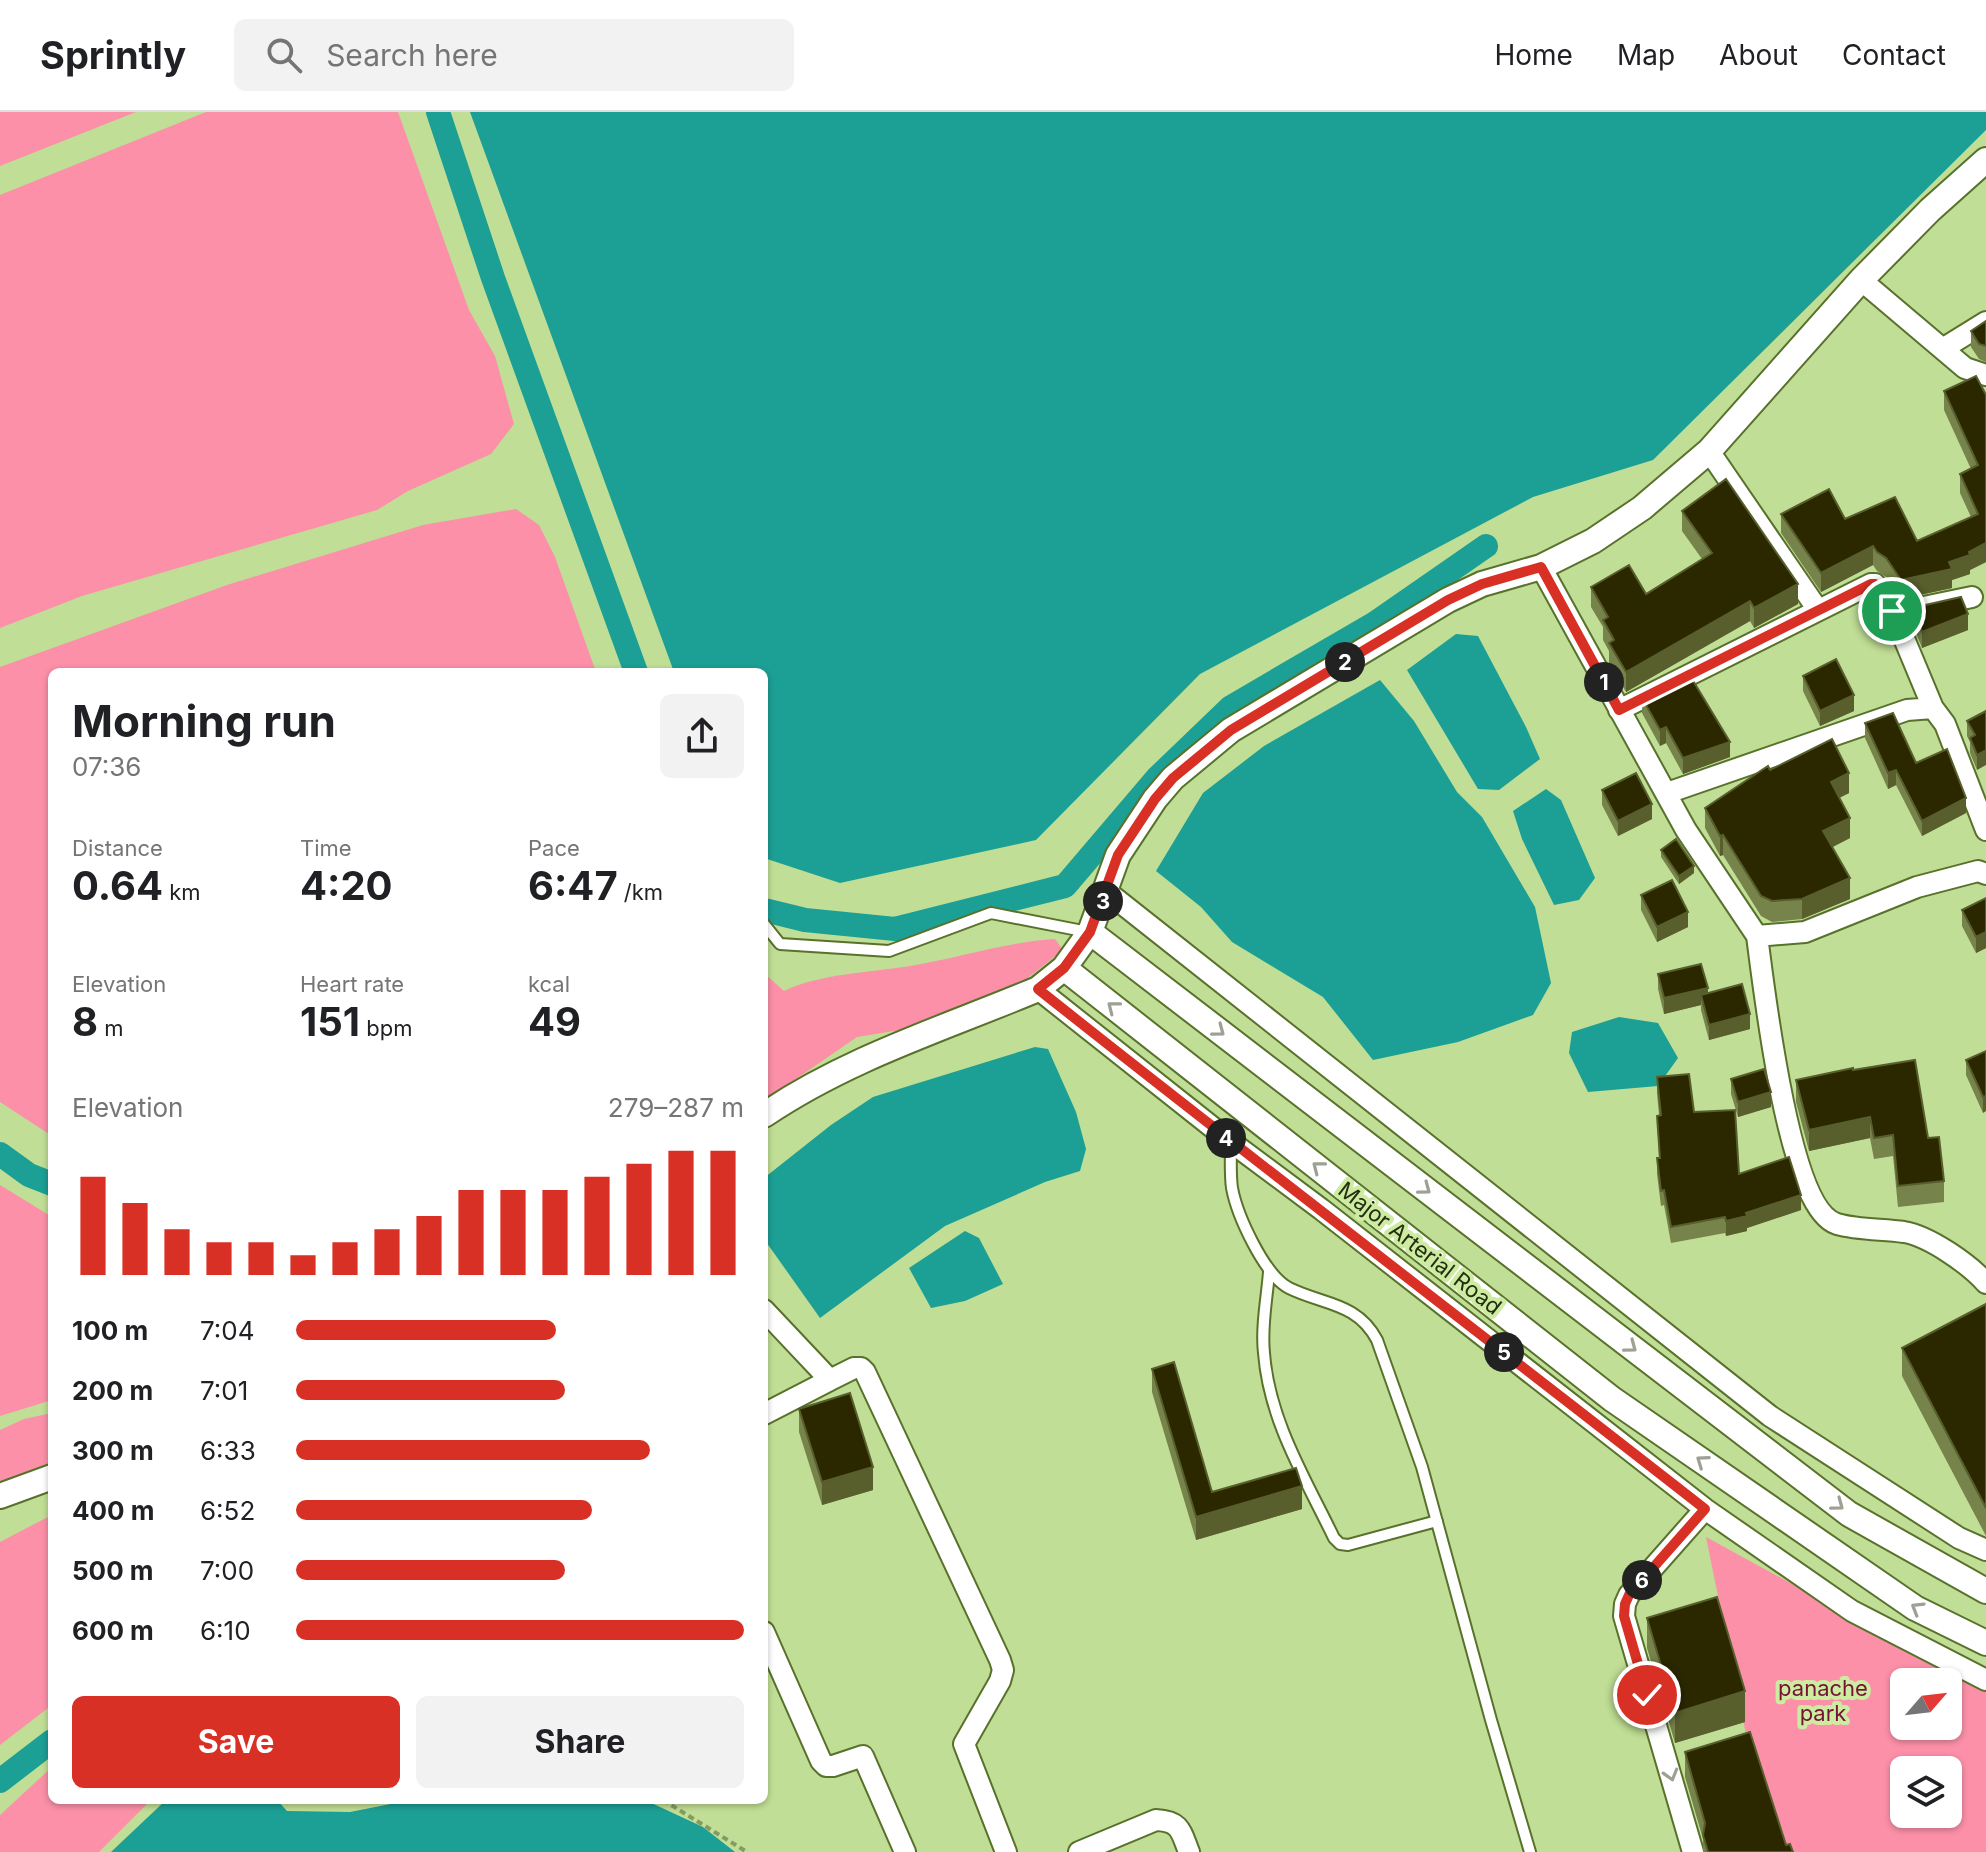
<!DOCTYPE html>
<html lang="en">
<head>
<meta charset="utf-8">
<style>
	body { margin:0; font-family:Inter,sans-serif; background:#f2f2f2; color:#202124; height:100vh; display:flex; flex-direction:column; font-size:30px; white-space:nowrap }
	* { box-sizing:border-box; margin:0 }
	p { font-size:26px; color:#757577 }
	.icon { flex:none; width:44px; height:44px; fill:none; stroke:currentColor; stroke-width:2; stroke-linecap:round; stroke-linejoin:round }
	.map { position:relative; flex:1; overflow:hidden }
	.side { position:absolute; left:48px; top:556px; width:720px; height:1136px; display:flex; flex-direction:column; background:#fff; border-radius:12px; box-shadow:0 2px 6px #0004 }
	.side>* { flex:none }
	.needle { width:52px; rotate:62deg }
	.tools { position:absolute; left:1890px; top:1556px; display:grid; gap:16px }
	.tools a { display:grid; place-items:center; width:72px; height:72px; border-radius:12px; background:#fff; box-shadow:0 2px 6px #0004; font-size:40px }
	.pin { position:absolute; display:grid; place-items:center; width:68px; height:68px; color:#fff; margin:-34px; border:4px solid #fff; border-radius:50%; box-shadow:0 2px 8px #0007 }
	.km { position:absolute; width:40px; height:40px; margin:-20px; border-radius:50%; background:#222; color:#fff; font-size:22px; line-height:40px; text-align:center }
	.round { display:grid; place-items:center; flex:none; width:84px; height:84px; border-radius:12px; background:#f2f2f2 }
	.headline { display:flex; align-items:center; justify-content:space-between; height:136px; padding:0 24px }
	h1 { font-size:44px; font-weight:700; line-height:60px }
	.stats { display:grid; grid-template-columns:repeat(3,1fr); gap:12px; height:136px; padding:8px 24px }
	.stats div { display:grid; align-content:center }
	.stats b { font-size:40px; font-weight:700 }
	.stats small { font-size:22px; font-weight:400 }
	.stats p { font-size:22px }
	.chart { height:224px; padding:16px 24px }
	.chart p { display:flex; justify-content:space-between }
	.chart svg { width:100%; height:144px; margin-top:8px; stroke:#d93025; stroke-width:6 }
	.action { display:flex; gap:16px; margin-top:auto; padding:16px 24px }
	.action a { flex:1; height:92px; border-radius:12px; background:#d93025; color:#fff; font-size:32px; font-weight:700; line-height:92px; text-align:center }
	.action a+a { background:#f2f2f2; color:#202124 }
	ul { padding:0 24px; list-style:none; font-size:26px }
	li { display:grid; grid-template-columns:128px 96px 1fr; align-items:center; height:60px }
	li i { height:20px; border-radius:10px; background:#d93025 }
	header { display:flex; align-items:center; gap:48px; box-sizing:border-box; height:112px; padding:0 40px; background:#fff; border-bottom:2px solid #e0e0e0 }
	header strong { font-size:38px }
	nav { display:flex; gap:44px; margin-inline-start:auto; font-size:28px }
	.search { width:560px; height:72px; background:#f2f2f2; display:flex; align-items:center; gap:20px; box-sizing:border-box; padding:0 28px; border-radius:12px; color:#757577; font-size:30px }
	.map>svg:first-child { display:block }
	.green { fill:#fb90a8; fill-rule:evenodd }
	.water { fill:#1c9f95 }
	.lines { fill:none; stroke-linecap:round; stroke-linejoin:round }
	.canal { stroke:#1c9f95; stroke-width:24 }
	.service-casing { stroke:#58712b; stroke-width:14 }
	.minor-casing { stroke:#58712b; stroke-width:24 }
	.tertiary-casing { stroke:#58712b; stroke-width:28 }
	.path { stroke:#849b62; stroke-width:4; stroke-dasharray:6 4; stroke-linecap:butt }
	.service { stroke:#fff; stroke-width:10 }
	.minor { stroke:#fff; stroke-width:20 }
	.tertiary { stroke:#fff; stroke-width:24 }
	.wall { fill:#76834a }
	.shaded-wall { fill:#585f2d }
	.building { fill:#2b2800; stroke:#585f2d; stroke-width:2 }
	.oneway { stroke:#9ca193 }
	.route-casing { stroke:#fff; stroke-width:16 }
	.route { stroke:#d93025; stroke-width:10 }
	.labels { text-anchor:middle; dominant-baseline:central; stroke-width:8; stroke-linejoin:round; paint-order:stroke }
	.street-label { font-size:22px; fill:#232e10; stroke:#cdeba1 }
	.park-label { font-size:22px; fill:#741435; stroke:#cdeba1 }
</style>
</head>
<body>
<header>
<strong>Sprintly</strong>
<div class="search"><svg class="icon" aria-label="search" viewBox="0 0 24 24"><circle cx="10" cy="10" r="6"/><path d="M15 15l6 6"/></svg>Search here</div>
<nav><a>Home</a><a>Map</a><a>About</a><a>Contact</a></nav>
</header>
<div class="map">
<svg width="1986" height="1740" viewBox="0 0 1986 1740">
	<rect width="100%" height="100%" fill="#c0de95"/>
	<path class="green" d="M0 0H136L0 54Z
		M206 0H398L469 198 495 244 514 312 491 342 408 379 377 398 82 484 0 516V83Z
		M516 397 539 413 555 445 596 560H52V1024L0 990V555L227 473 423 413Z
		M1055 827 1063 838 1013 878 918 915 857 925 764 989V861L784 879C822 861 869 861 910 854 959 846 1006 830 1055 827Z
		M0 1073 52 1105V1288L0 1304Z
		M52 1301V1352L0 1369V1318L24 1307Z
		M48 1405H52V1590L48 1596 0 1633V1430Z
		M1706 1425 1986 1578V1740H1770ZM1904 1570H1948V1614H1904ZM1904 1658H1948V1702H1904Z
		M52 1655V1688H151L99 1740H0V1703Z"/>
	<path class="water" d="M470 0H1986V18L1653 348 1533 385 1200 562 1036 728 840 771 764 746V560H674Z
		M1456 522 1478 524 1526 615 1540 647 1499 678 1478 677 1407 558Z
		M1380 568 1414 609 1457 680 1482 705 1535 795 1551 871 1533 903 1458 930 1373 948 1323 885 1232 830 1201 795 1156 759 1203 681 1264 634Z
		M1546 677 1561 688 1595 766 1579 788 1554 793 1522 727 1513 699Z
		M1619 905 1658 911 1678 946 1658 974 1588 980 1569 941 1572 920Z
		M1035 935 1048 937 1076 1000 1086 1037 1080 1059 1045 1070 945 1114 820 1206 764 1127V1066L831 1013 873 985Z
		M965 1119 979 1126 1003 1172 965 1189 931 1196 909 1156Z
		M166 1688H277L287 1699 350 1700 411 1688H645L703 1715 735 1740H111Z"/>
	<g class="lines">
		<path class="canal" d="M438 0 493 166 636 560
			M764 798 805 808 895 817 1065 774 1157 666 1231 595 1375 511 1486 434
			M0 1042 29 1063 52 1072
			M0 1669 52 1629"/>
		<g class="service-casing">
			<path id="service" d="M764 812 780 832 889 839 991 801 1088 820
				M1231 1032C1231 1046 1230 1062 1232 1076 1237 1103 1264 1163 1289 1176 1323 1193 1357 1190 1377 1228L1422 1355 1491 1608 1530 1740
				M1269 1160C1267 1186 1261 1215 1264 1241 1269 1308 1305 1366 1334 1426L1340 1432 1348 1433 1437 1409"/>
		</g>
		<g class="minor-casing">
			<path id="minor" d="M1861 168 1965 256 1986 263
				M1944 236 1986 210
				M1709 339 1818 498
				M1541 455 1686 718 1757 824 1805 820 1917 775 1978 759 1986 762
				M1893 500 1933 596
				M1619 598 1871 472H1875L1895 501 1972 485
				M1667 681 1907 598 1933 596 1945 612 1986 718
				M1106 779 1770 1304 1959 1426 1986 1438
				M1757 824C1764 875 1788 1097 1837 1112 1858 1118 1882 1117 1904 1120 1929 1124 1969 1152 1986 1171
				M1038 877 1231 1030 1321 1097 1705 1397 1852 1499 1986 1568
				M764 1198 830 1268 764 1302
				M830 1268 854 1256H861L865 1260 1000 1548 1003 1558 1000 1569 964 1632 1006 1740
				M764 1520 821 1649 826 1654H833L863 1644 905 1740
				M1079 1740 1156 1708C1181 1709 1181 1720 1189 1740
				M1693 1740 1624 1504 1625 1492 1629 1483 1705 1397"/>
		</g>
		<g class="tertiary-casing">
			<path id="tertiary" d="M1090 820 1849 1402 1986 1479
				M1064 856 1612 1287 1915 1496 1986 1531
				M764 1003C848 946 945 916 1038 877L1064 856 1090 820 1118 743 1155 687 1173 666 1231 618 1448 488 1482 472 1541 455 1593 429 1642 396 1709 339 1861 168 1930 98 1986 48
				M0 1384 52 1365"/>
		</g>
		<path class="path" d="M326 1688H331
			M663 1688 747 1740"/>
		<use href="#service" class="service"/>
		<use href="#minor" class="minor"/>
		<use href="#tertiary" class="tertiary"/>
	</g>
	<path class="wall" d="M1986 209V250L1979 247 1971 235V219Z
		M1944 279 1986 283V450L1970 458V462L1952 468V476L1901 487 1886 465 1877 459 1873 453 1821 480 1781 421V402L1845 407 1917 429 1971 405 1960 381V362L1971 357 1944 298Z
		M1682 399 1798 492 1754 516 1750 509 1626 580 1609 551V539L1603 528V515L1591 495V475L1646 482 1702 447 1682 419Z
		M1912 496 1968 518 1922 536 1912 511Z
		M1803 564 1854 599 1820 614 1803 579Z
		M1642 586 1730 645 1683 662 1666 631 1660 634 1642 601Z
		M1986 599 1977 658 1970 641V630L1967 624V609Z
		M1865 611 1916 651 1966 701 1922 724 1896 673 1888 677 1865 626Z
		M1770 658 1849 681 1839 686 1850 726 1832 735 1850 787 1802 807 1772 810 1761 804 1723 743 1720 744 1705 716V696Z
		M1602 678 1652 707 1618 724 1602 693Z
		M1661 738 1694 761 1679 772 1661 745Z
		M1641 783 1688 815 1657 830 1641 798Z
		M1986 786V836L1976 841 1962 814V798Z
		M1658 862 1708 881 1750 917 1709 928 1701 898V893L1664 902 1658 877Z
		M1986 939 1983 1001 1966 963V948Z
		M1853 958 1928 1026 1944 1069V1090L1898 1095 1893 1044 1874 1047 1870 1026 1809 1039 1796 990V968Z
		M1657 965 1694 1000 1739 1062 1801 1098 1747 1116V1119L1726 1124 1725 1121 1671 1131 1664 1093 1661 1094 1657 1062V1046H1659L1657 1004 1659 1003 1657 981Z
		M1731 967 1771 995 1738 1005 1731 982Z
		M1986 1192V1424L1902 1264V1236Z
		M1152 1257 1212 1380 1302 1397 1196 1428 1152 1280Z
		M799 1297 873 1378 822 1393 799 1320Z
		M1647 1506 1745 1610 1675 1631 1647 1536Z
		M1685 1640 1786 1733 1793 1740H1703V1727L1685 1665Z"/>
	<path class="shaded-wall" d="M1986 431V450L1970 458V462L1952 468V476L1901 487V468L1949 450Z
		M1873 434V453L1821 480V461Z
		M1798 472V492L1754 516V496Z
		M1750 489V509L1626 580V560Z
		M1968 502V518L1922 536V520Z
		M1854 583V599L1820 614V599Z
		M1666 615V631L1660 634V618Z
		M1730 630V645L1683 662V646Z
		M1986 638V653L1977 658V643Z
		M1896 658V673L1888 677V661Z
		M1849 661V681L1831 690V670Z
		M1966 686V701L1922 724V709Z
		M1652 692V707L1618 724V709Z
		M1850 706V726L1823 740V719Z
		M1723 723V743L1720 744V724Z
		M1694 754V761L1679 772V764Z
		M1850 766V787L1802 807V787Z
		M1688 800V815L1657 830V815Z
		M1986 820V836L1976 841V825Z
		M1708 876V891L1701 883V893L1664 902V886Z
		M1750 902V917L1709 928V913Z
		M1771 980V995L1738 1005V990Z
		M1986 984V999L1983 1001V985Z
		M1870 1005V1026L1809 1039V1018Z
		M1801 1083V1098L1747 1116V1119L1726 1124V1109Z
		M873 1355V1378L822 1393V1370Z
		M1302 1374V1397L1196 1428V1405Z
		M1745 1579V1610L1675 1631V1601Z"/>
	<path class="building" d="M1986 209V234L1979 232 1971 219Z
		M1976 264 1986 283V431L1969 440 1970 443 1949 450 1952 457 1901 468 1886 446 1877 440 1873 434 1821 461 1781 402 1829 377 1845 407 1895 385 1917 429 1978 402 1960 362 1978 353 1944 279Z
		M1726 367 1798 472 1754 496 1750 489 1626 560 1609 531 1614 528 1603 508 1608 505 1591 475 1629 453 1646 482 1712 441 1682 399Z
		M1961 485 1968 502 1922 520 1912 496Z
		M1836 547 1854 583 1820 599 1803 564Z
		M1689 562 1730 630 1683 646 1666 615 1660 618 1642 586Z
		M1986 599V638L1977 643 1970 626 1975 623 1967 609Z
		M1893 601 1916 651 1947 637 1966 686 1922 709 1896 658 1888 661 1865 611Z
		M1832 627 1849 661 1831 670 1850 706 1823 719 1850 766 1802 787 1772 789 1761 784 1723 723 1720 724 1705 696 1768 654 1770 658Z
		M1636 661 1652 692 1618 709 1602 678Z
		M1676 727 1694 754 1679 764 1661 738Z
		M1672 768 1688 800 1657 815 1641 783Z
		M1986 786V820L1976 825 1962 798Z
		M1701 852 1708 876 1664 886 1658 862Z
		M1742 872 1750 902 1709 913 1701 883Z
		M1986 939V984L1983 985 1966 948Z
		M1915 948 1928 1026 1939 1025 1944 1069 1898 1074 1893 1023 1874 1026 1870 1005 1809 1018 1796 968 1853 956V958Z
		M1764 957 1771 980 1738 990 1731 967Z
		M1689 962 1694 1000 1735 998 1739 1062 1789 1045 1801 1083 1746 1101 1747 1104 1726 1109 1725 1105 1671 1115 1664 1078 1661 1079 1657 1046H1660L1657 1004 1661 1003 1657 965Z
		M1986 1192V1396L1902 1236Z
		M1174 1250 1212 1380 1296 1356 1302 1374 1196 1405 1152 1257Z
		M850 1281 873 1355 822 1370 799 1297Z
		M1717 1485 1745 1579 1675 1601 1647 1506Z
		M1750 1620 1786 1733 1790 1732 1793 1740H1708L1703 1723 1705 1711 1685 1640Z"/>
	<defs><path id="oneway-chevron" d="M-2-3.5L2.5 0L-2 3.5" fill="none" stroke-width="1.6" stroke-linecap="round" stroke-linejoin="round" transform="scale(2)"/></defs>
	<g class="oneway">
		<use href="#oneway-chevron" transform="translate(1113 895) rotate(-142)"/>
		<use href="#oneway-chevron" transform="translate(1219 919) rotate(37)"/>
		<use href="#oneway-chevron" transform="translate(1318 1055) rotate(-142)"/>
		<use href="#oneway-chevron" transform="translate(1425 1077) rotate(37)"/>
		<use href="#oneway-chevron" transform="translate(1631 1235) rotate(37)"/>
		<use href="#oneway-chevron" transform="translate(1702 1349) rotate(-145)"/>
		<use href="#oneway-chevron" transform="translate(1838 1393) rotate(37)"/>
		<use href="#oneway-chevron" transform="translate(1917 1496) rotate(-149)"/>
		<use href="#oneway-chevron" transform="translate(1671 1663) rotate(74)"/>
	</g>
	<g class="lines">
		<g class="route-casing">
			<path id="route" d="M1647 1583 1624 1504 1625 1492 1629 1483 1705 1397C1483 1223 1259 1053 1038 877L1064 856 1090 820 1118 743 1155 687 1173 666 1231 618 1448 488 1482 472 1541 455 1619 598 1871 472H1875L1892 499"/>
		</g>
		<use href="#route" class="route"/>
	</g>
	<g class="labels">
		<g class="street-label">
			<text transform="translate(1420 1136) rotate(38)">Major Arterial Road</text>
		</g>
		<g class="park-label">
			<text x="1823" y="1576">panache<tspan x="1823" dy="25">park</tspan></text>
		</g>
	</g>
</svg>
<div class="tools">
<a><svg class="needle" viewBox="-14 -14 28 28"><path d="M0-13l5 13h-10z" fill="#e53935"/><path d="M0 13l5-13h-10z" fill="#757577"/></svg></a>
<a><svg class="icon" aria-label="layers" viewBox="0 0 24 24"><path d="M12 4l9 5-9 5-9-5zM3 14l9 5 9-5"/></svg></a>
</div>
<div class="pin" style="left:1892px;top:499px;background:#1e9e55"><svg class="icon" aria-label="arrive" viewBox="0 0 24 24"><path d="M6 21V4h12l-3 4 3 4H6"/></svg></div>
<div class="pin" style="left:1647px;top:1583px;background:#d93025"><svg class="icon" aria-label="check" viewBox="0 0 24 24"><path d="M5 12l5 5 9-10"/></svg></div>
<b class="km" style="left:1604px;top:570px">1</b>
<b class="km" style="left:1345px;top:550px">2</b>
<b class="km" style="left:1103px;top:789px">3</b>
<b class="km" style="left:1226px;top:1026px">4</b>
<b class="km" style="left:1504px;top:1240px">5</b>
<b class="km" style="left:1642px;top:1468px">6</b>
<section class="side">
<div class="headline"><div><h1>Morning run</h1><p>07:36</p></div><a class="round"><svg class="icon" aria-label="share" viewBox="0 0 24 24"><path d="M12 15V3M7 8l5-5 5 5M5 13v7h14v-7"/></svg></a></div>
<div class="stats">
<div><p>Distance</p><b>0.64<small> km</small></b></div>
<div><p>Time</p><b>4:20</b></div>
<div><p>Pace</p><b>6:47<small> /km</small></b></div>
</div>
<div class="stats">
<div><p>Elevation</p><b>8<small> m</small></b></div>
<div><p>Heart rate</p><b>151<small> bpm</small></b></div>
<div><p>kcal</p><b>49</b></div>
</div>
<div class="chart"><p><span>Elevation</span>279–287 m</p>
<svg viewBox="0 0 160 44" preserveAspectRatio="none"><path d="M5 44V14M15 44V22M25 44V30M35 44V34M45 44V34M55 44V38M65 44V34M75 44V30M85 44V26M95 44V18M105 44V18M115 44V18M125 44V14M135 44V10M145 44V6M155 44V6"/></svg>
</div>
<ul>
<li><b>100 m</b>7:04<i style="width:58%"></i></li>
<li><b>200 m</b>7:01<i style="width:60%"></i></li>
<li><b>300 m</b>6:33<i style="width:79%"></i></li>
<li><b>400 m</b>6:52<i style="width:66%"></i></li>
<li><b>500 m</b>7:00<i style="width:60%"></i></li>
<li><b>600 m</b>6:10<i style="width:100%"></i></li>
</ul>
<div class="action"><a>Save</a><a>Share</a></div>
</section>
</div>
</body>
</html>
